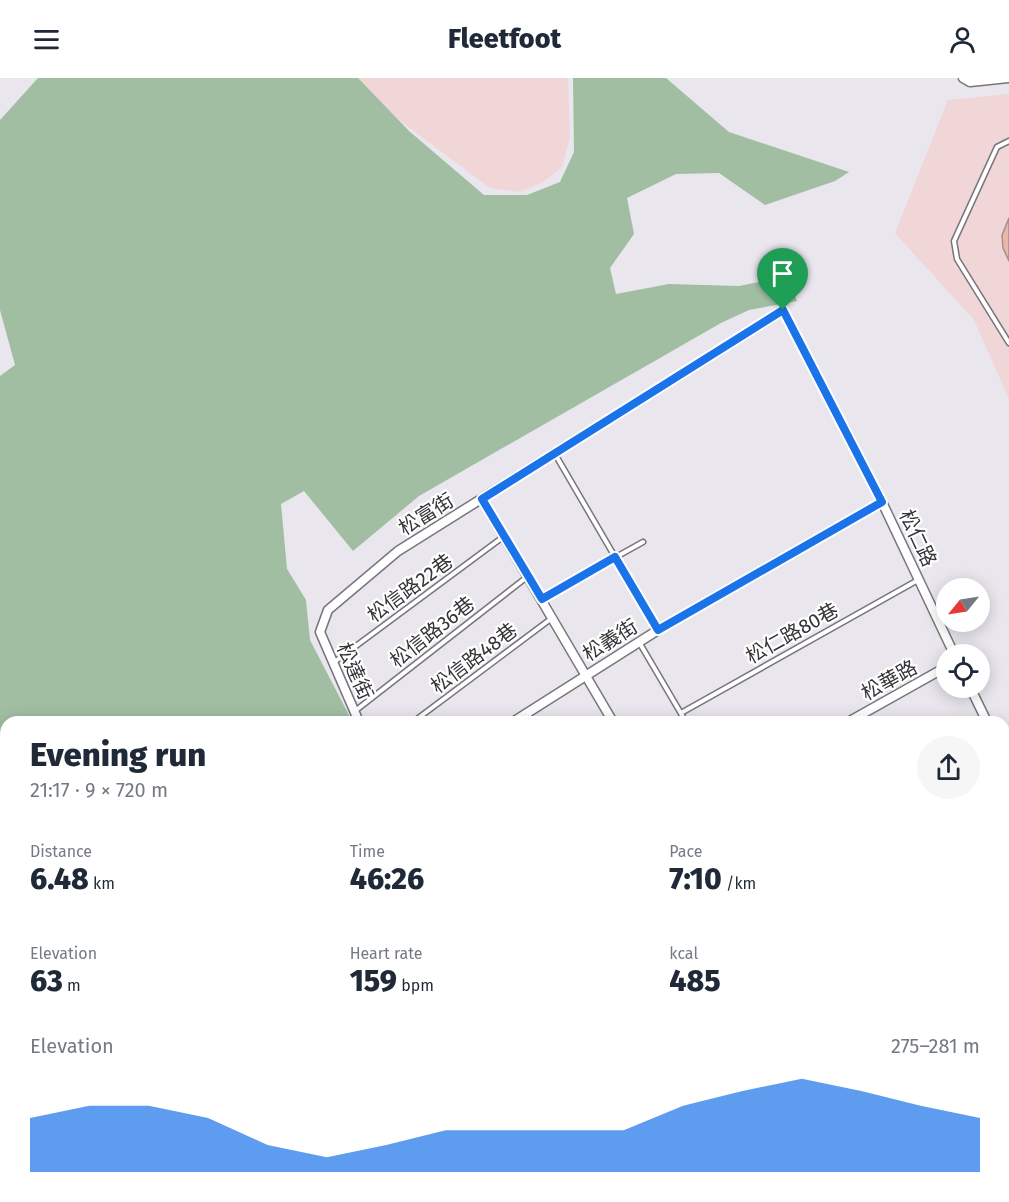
<!DOCTYPE html>
<html lang="en">
<head>
<meta charset="utf-8">
<style>
	body { margin:0; font-family:"Fira Sans","Noto Sans TC",sans-serif; background:#f6f6f7; color:#1f2937; height:100vh; display:flex; flex-direction:column; font-size:22px; white-space:nowrap }
	* { box-sizing:border-box; margin:0 }
	p { font-size:20px; color:#747a83 }
	.icon { flex:none; width:33px; height:33px; fill:none; stroke:currentColor; stroke-width:2; stroke-linecap:round; stroke-linejoin:round }
	.map { position:relative; flex:1; overflow:hidden }
	.sheet { position:absolute; left:0px; top:638px; width:1010px; height:488px; display:flex; flex-direction:column; background:#fff; border-radius:18px 18px 0 0; box-shadow:0 3px 15px #0003 }
	.sheet>* { flex:none }
	.needle { width:39px; rotate:240deg }
	.fabs { position:absolute; left:936px; top:500px; display:grid; gap:12px }
	.fabs a { display:grid; place-items:center; width:54px; height:54px; border-radius:50%; background:#fff; box-shadow:0 3px 15px #0003; font-size:30px }
	.pin { position:absolute; display:grid; place-items:center; width:51px; height:51px; color:#fff; margin:-62px -26px; border-radius:50% 50% 50% 0; rotate:-45deg; box-shadow:0 0 6px #0007 }
	.pin .icon { rotate:45deg }
	.round { display:grid; place-items:center; flex:none; width:63px; height:63px; border-radius:32px; background:#f6f6f7 }
	.headline { display:flex; align-items:center; justify-content:space-between; height:102px; padding:0 30px }
	h1 { font-size:33px; font-weight:800; line-height:45px }
	.figures { display:grid; grid-template-columns:repeat(3,1fr); gap:9px; height:102px; padding:6px 30px }
	.figures div { display:grid; align-content:center }
	.figures b { font-size:30px; font-weight:800 }
	.figures small { font-size:16px; font-weight:400 }
	.figures p { font-size:16px }
	.chart { height:168px; padding:12px 30px }
	.chart p { display:flex; justify-content:space-between }
	.chart svg { width:100%; height:108px; margin-top:6px; fill:#1a73e8; opacity:.7 }
	header { display:flex; justify-content:space-between; align-items:center; height:78px; padding:0 30px; background:#fff; font-size:27px; font-weight:800 }
	.map>svg:first-child { display:block }
	.industrial { fill:#f1d6d7 }
	.green { fill:#a1bea3 }
	.lines { fill:none; stroke-linecap:round; stroke-linejoin:round }
	.stream { stroke:#70819d; stroke-width:3 }
	.building { fill:#ebb6ab; stroke:#9c9391; stroke-width:1.5 }
	.lane-casing { stroke:#78757c; stroke-width:7 }
	.street-casing { stroke:#78757c; stroke-width:11 }
	.secondary-casing { stroke:#78757c; stroke-width:15 }
	.lane { stroke:#fff; stroke-width:4 }
	.street { stroke:#fff; stroke-width:8 }
	.secondary { stroke:#fff; stroke-width:12 }
	.route-casing { stroke:#fff; stroke-width:12 }
	.route { stroke:#1a73e8; stroke-width:8 }
	.labels { text-anchor:middle; dominant-baseline:central; stroke-width:4.5; stroke-linejoin:round; paint-order:stroke }
	.street-label { font-size:20px; fill:#363437; stroke:#fff }
</style>
</head>
<body>
<header><svg class="icon" aria-label="menu" viewBox="0 0 24 24"><path d="M4 6h16M4 12h16M4 18h16"/></svg>Fleetfoot<svg class="icon" aria-label="person" viewBox="0 0 24 24"><circle cx="12" cy="8" r="4"/><path d="M4 21q1-7 8-7t8 7"/></svg></header>
<div class="map">
<svg width="1009" height="1124" viewBox="0 0 1009 1124">
	<rect width="100%" height="100%" fill="#e9e6ed"/>
	<path class="industrial" d="M357 0H568L570 59 562 89 542 105 519 114 490 110 367 18Z
		M1009 16V321L974 242 895 155 948 22Z"/>
	<path class="green" d="M38 0H358L409 53 484 117H527L560 104 574 74 573 0H666L729 54 849 94 835 103 765 127 719 95 676 96 627 120 634 156 610 190 616 216 669 206 739 208 788 198 797 223 749 232 721 245 419 418 353 473 304 413 281 426 287 491 306 522 310 562 352 643 6 644V1119H15L12 1124H0V298L15 287 0 232V42Z
		M1009 823V1040L1004 1042V826Z
		M622 1119H790L781 1124H622Z"/>
	<g class="lines">
		<path class="stream" d="M1004 1058 1009 1056
			M860 1124 868 1119"/>
	</g>
	<path class="building" d="M1009 140V183L1003 170 1002 157Z
		M972 1119H990L993 1124H963Z"/>
	<g class="lines">
		<g class="lane-casing">
			<path id="lane" d="M1009 63 997 69 954 163 957 181 1009 265
				M555 376 657 551
				M542 520 643 464
				M639 564 686 644
				M333 585 503 459
				M355 633 527 499
				M527 635 533 644
				M681 635 918 502
				M413 644 552 540
				M532 1119V1124
				M264 1124 272 1119"/>
		</g>
		<g class="street-casing">
			<path id="street" d="M963 0 970 4 1008 0
				M482 421 613 644
				M970 609 987 644
				M359 644 320 554 328 532 398 473 783 232 882 424 954 576
				M513 644 658 552 882 424
				M848 644 946 589
				M1004 679 1009 690
				M1004 808 1009 805
				M77 1124 83 1119"/>
		</g>
		<g class="secondary-casing">
			<path id="secondary" d="M1004 1078 1009 1076
				M1004 1091 1009 1089
				M899 1124 910 1119
				M929 1124 939 1119"/>
		</g>
		<use href="#lane" class="lane"/>
		<use href="#street" class="street"/>
		<use href="#secondary" class="secondary"/>
	</g>
	<g class="lines">
		<g class="route-casing">
			<path id="route" d="M783 232 882 424 658 552 615 479 542 521 482 421Z"/>
		</g>
		<use href="#route" class="route"/>
	</g>
	<g class="labels">
		<g class="street-label">
			<text transform="translate(426 436) rotate(-32)">松富街</text>
			<text transform="translate(918 460) rotate(65)">松仁路</text>
			<text transform="translate(410 510) rotate(-36)">松信路22巷</text>
			<text transform="translate(432 554) rotate(-38)">松信路36巷</text>
			<text transform="translate(792 555) rotate(-29)">松仁路80巷</text>
			<text transform="translate(610 562) rotate(-32)">松義街</text>
			<text transform="translate(474 580) rotate(-37)">松信路48巷</text>
			<text transform="translate(355 593) rotate(66)">松達街</text>
			<text transform="translate(889 602) rotate(-29)">松華路</text>
		</g>
	</g>
</svg>
<div class="fabs">
<a><svg class="needle" viewBox="-14 -14 28 28"><path d="M0-13l5 13h-10z" fill="#e53935"/><path d="M0 13l5-13h-10z" fill="#747a83"/></svg></a>
<a><svg class="icon" aria-label="locate" viewBox="0 0 24 24"><circle cx="12" cy="12" r="6"/><path d="M12 2v4M12 18v4M2 12h4M18 12h4"/></svg></a>
</div>
<div class="pin" style="left:783px;top:232px;background:#1e9e55"><svg class="icon" aria-label="arrive" viewBox="0 0 24 24"><path d="M6 21V4h12l-3 4 3 4H6"/></svg></div>
<section class="sheet">
<div class="headline"><div><h1>Evening run</h1><p>21:17 · 9 × 720 m</p></div><a class="round"><svg class="icon" aria-label="share" viewBox="0 0 24 24"><path d="M12 15V3M7 8l5-5 5 5M5 13v7h14v-7"/></svg></a></div>
<div class="figures">
<div><p>Distance</p><b>6.48<small> km</small></b></div>
<div><p>Time</p><b>46:26</b></div>
<div><p>Pace</p><b>7:10<small> /km</small></b></div>
</div>
<div class="figures">
<div><p>Elevation</p><b>63<small> m</small></b></div>
<div><p>Heart rate</p><b>159<small> bpm</small></b></div>
<div><p>kcal</p><b>485</b></div>
</div>
<div class="chart"><p><span>Elevation</span>275–281 m</p>
<svg viewBox="0 0 160 44" preserveAspectRatio="none"><path d="M0 44V22L10 17L20 17L30 22L40 33L50 38L60 33L70 27L80 27L90 27L100 27L110 17L120 11L130 6L140 11L150 17L160 22V44z"/></svg>
</div>
</section>
</div>
</body>
</html>
